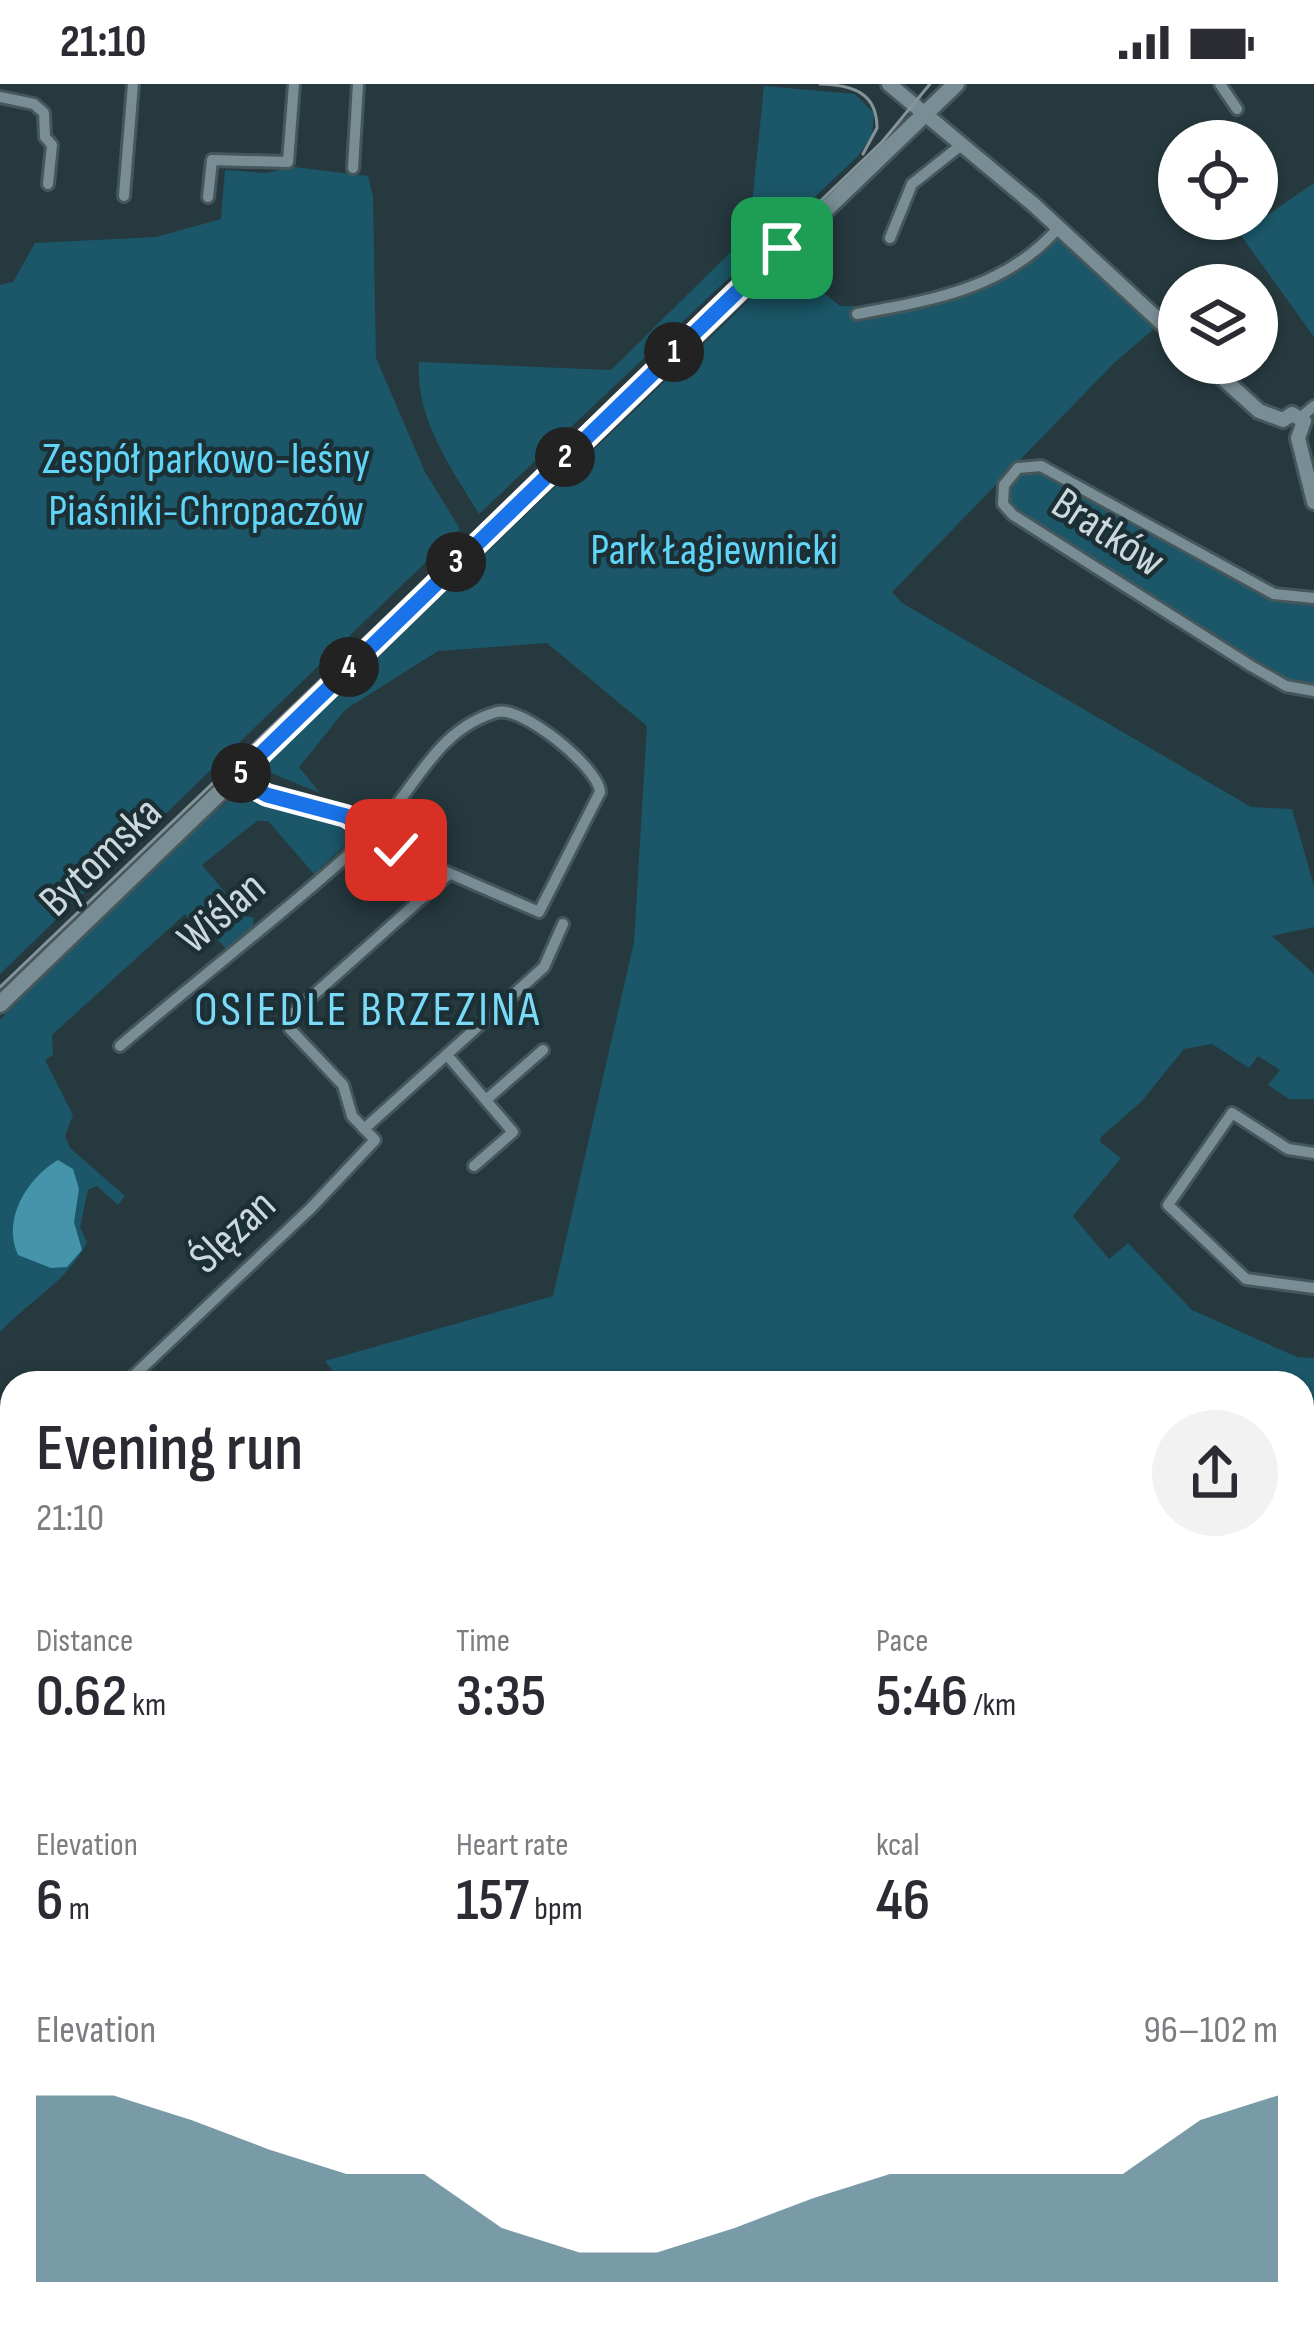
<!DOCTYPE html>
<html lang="en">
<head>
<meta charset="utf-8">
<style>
	body { margin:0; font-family:"Sofia Sans Condensed",sans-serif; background:#f2f2f3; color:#2b2b33; height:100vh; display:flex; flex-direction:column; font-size:45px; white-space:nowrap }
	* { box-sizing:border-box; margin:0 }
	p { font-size:39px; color:#7c7c81 }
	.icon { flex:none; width:66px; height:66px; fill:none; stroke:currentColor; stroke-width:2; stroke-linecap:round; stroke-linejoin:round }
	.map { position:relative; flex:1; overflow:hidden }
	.sheet { position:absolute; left:0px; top:1287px; width:1314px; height:972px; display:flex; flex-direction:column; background:#fff; border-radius:36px 36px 0 0; box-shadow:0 3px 9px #0004 }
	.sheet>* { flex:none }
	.buttons { position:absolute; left:1158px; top:36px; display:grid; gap:24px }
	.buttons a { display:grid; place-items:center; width:120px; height:120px; border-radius:50%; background:#fff; box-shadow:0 3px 9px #0004; font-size:60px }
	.pin { position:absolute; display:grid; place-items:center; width:102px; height:102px; color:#fff; margin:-51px; border-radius:24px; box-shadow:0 6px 18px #0006 }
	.km { position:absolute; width:60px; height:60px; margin:-30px; border-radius:50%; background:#222; color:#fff; font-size:33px; line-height:60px; text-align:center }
	.round { display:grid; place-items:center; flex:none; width:126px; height:126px; border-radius:63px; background:#f2f2f3 }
	.overview { display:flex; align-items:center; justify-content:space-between; height:204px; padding:0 36px }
	h1 { font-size:66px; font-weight:600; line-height:90px }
	.stats { display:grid; grid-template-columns:repeat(3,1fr); gap:18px; height:204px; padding:12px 36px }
	.stats div { display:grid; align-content:center }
	.stats b { font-size:60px; font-weight:600 }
	.stats small { font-size:33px; font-weight:400 }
	.stats p { font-size:33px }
	.chart { height:336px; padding:24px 36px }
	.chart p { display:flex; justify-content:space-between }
	.chart svg { width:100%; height:216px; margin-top:12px; fill:#417184; opacity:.7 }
	.status { display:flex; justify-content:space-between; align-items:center; height:84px; padding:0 60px; background:#fff; direction:ltr }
	.status svg { height:33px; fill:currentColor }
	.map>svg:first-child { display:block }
	.green { fill:#1b5768 }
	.water { fill:#4594ab }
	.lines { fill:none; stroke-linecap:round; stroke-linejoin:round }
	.minor-casing { stroke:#46575c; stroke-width:16 }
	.tertiary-casing { stroke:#46575c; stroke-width:20 }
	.secondary-casing { stroke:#46575c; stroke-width:22 }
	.minor { stroke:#788d94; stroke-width:10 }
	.tertiary { stroke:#788d94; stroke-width:14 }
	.secondary { stroke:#788d94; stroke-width:16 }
	.tram { stroke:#859499; stroke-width:3 }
	.route-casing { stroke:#fff; stroke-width:24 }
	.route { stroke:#1a73e8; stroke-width:15 }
	.labels { text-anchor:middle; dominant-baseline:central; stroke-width:9; stroke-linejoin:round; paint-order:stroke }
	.park-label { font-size:45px; fill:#61d5f7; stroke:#1c2f35 }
	.street-label { font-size:45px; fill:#ccd8db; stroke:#1c2f35 }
	.neighbourhood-label { font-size:48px; letter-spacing:3px; fill:#7adaf8; stroke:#1c2f35 }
</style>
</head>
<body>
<div class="status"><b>21:10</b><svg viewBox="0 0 49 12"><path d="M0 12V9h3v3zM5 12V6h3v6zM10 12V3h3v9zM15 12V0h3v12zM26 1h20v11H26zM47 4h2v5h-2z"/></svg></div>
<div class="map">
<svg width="1314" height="2259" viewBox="0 0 1314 2259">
	<rect width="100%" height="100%" fill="#26393f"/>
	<path class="green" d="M764 2 855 10 874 29 872 52 858 72 479 430C451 384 415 334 419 278L611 286 749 150Z
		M294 83 368 92 373 113 376 274 425 388 460 445 0 890V201L13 198 35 159 156 153 221 135 225 86 265 89Z
		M1314 99V253L1240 150Z
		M1059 143 1161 239 1115 278 892 508 902 519 1251 723 1292 725 1314 802V843L1272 852 1314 890V1015H1289L1268 1001 1280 986 1258 972 1249 984 1212 960 1184 965 1141 1018 1101 1053 1100 1058 1121 1074 1073 1132 1109 1175 1128 1159 1192 1226 1297 1273 1314 1274V1768L1302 1809V1299H342L325 1277 553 1212 634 858 647 642 547 559 438 567 346 625 299 683 320 709 261 685 787 180 840 222 897 223 1017 184Z
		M1035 380 1293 515 1314 520V606H1297L1007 426 1008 395Z
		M233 713 332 736 353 754 314 790 268 737H257L202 781 245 832 254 834 253 842 226 865 198 833 192 837 185 830 52 951 53 971 45 976 73 1031 65 1052 70 1064 125 1112 118 1121 97 1102 88 1106 80 1143 87 1158C69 1196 29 1217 0 1248V936L146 787Z
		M0 1633 12 1641V2033L0 2051Z
		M1302 1892 1314 1895V2259H1191L1195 2247H1302Z
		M886 2247H1167L1163 2259H891Z"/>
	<path class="water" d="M58 1076 73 1085 79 1105 74 1138 82 1166 67 1183 51 1184 18 1171C2 1136 26 1095 58 1076Z"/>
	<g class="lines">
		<g class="minor-casing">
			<path id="minor" d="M1220 0 1237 25
				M0 13 34 20 44 29 45 53 52 61 48 100
				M353 84 358 0
				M124 112 133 0
				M208 113 212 76 288 78 294 0
				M890 154 912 100 960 62
				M857 230C933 216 1007 204 1059 143
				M1301 333 1314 322
				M1314 514 1274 510 1041 382 1018 384 1004 401 1003 420 1013 431 1251 582 1286 602 1314 607
				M120 962C201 892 288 827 367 754 413 713 432 646 497 628 522 621 599 684 600 708L539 828 396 766 345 732 267 711 236 694
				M447 971 513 1048 474 1082
				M486 1016 543 966
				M364 1045 544 883 563 840
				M1314 1069 1288 1065 1232 1029 1168 1121 1246 1195 1314 1204
				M126 1299 311 1124 375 1056 352 1032 343 1001 290 945V932L449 790
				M0 1425 12 1418
				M0 1615 12 1627
				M493 2247 500 2252 494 2259
				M668 2247 681 2259
				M868 2247 869 2259
				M45 2259 54 2247
				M716 2259 728 2247
				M799 2259 809 2247"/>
		</g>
		<g class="tertiary-casing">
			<path id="tertiary" d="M889 0 1033 120 1179 255
				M1206 279 1259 327 1283 336
				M1283 336 1292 330 1304 337 1298 354
				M1298 354 1314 418
				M1302 1850 1314 1810
				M1180 2259 1183 2247"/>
		</g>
		<g class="secondary-casing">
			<path id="secondary" d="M0 920 956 0"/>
		</g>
		<use href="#minor" class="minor"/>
		<use href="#tertiary" class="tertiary"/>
		<use href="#secondary" class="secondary"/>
		<path class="tram" d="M820 0C852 1 877 8 877 44L863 70
			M0 903 882 58 930 0"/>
	</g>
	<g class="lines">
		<g class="route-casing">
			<path id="route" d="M396 766 346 732 267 711 236 694 782 164"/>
		</g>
		<use href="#route" class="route"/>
	</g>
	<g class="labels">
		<g class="park-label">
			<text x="206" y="375">Zespół parkowo-leśny<tspan x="206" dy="52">Piaśniki-Chropaczów</tspan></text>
			<text x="714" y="466">Park Łagiewnicki</text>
		</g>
		<g class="street-label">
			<text transform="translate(1108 449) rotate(33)">Bratków</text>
			<text transform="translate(101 773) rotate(-44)">Bytomska</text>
			<text transform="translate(222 829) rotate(-41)">Wiślan</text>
			<text transform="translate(233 1148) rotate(-43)">Ślęzan</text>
		</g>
		<g class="neighbourhood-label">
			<text x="368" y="926">OSIEDLE BRZEZINA</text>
		</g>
	</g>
</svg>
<div class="buttons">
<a><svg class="icon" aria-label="locate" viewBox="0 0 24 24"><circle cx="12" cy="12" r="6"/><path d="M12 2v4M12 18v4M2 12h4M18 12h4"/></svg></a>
<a><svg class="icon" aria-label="layers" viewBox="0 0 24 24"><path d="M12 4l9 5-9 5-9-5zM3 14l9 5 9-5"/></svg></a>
</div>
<div class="pin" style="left:782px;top:164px;background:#1e9e55"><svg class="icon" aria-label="arrive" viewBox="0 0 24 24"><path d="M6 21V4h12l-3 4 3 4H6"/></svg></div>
<div class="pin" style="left:396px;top:766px;background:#d93025"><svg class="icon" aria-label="check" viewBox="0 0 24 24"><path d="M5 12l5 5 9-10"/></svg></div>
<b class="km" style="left:674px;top:268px">1</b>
<b class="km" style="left:565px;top:373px">2</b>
<b class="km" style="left:456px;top:478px">3</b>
<b class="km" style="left:349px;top:583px">4</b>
<b class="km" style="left:241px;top:689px">5</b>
<section class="sheet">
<div class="overview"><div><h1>Evening run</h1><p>21:10</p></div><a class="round"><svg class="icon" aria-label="share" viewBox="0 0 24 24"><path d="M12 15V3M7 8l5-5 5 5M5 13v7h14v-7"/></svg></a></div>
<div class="stats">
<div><p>Distance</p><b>0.62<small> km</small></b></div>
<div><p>Time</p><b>3:35</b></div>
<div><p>Pace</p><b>5:46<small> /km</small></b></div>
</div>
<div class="stats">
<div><p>Elevation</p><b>6<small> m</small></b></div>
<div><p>Heart rate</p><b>157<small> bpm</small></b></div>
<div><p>kcal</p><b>46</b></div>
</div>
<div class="chart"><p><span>Elevation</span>96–102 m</p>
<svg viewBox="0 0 160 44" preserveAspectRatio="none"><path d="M0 44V6L10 6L20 11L30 17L40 22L50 22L60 33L70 38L80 38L90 33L100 27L110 22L120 22L130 22L140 22L150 11L160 6V44z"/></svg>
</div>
</section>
</div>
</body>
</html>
